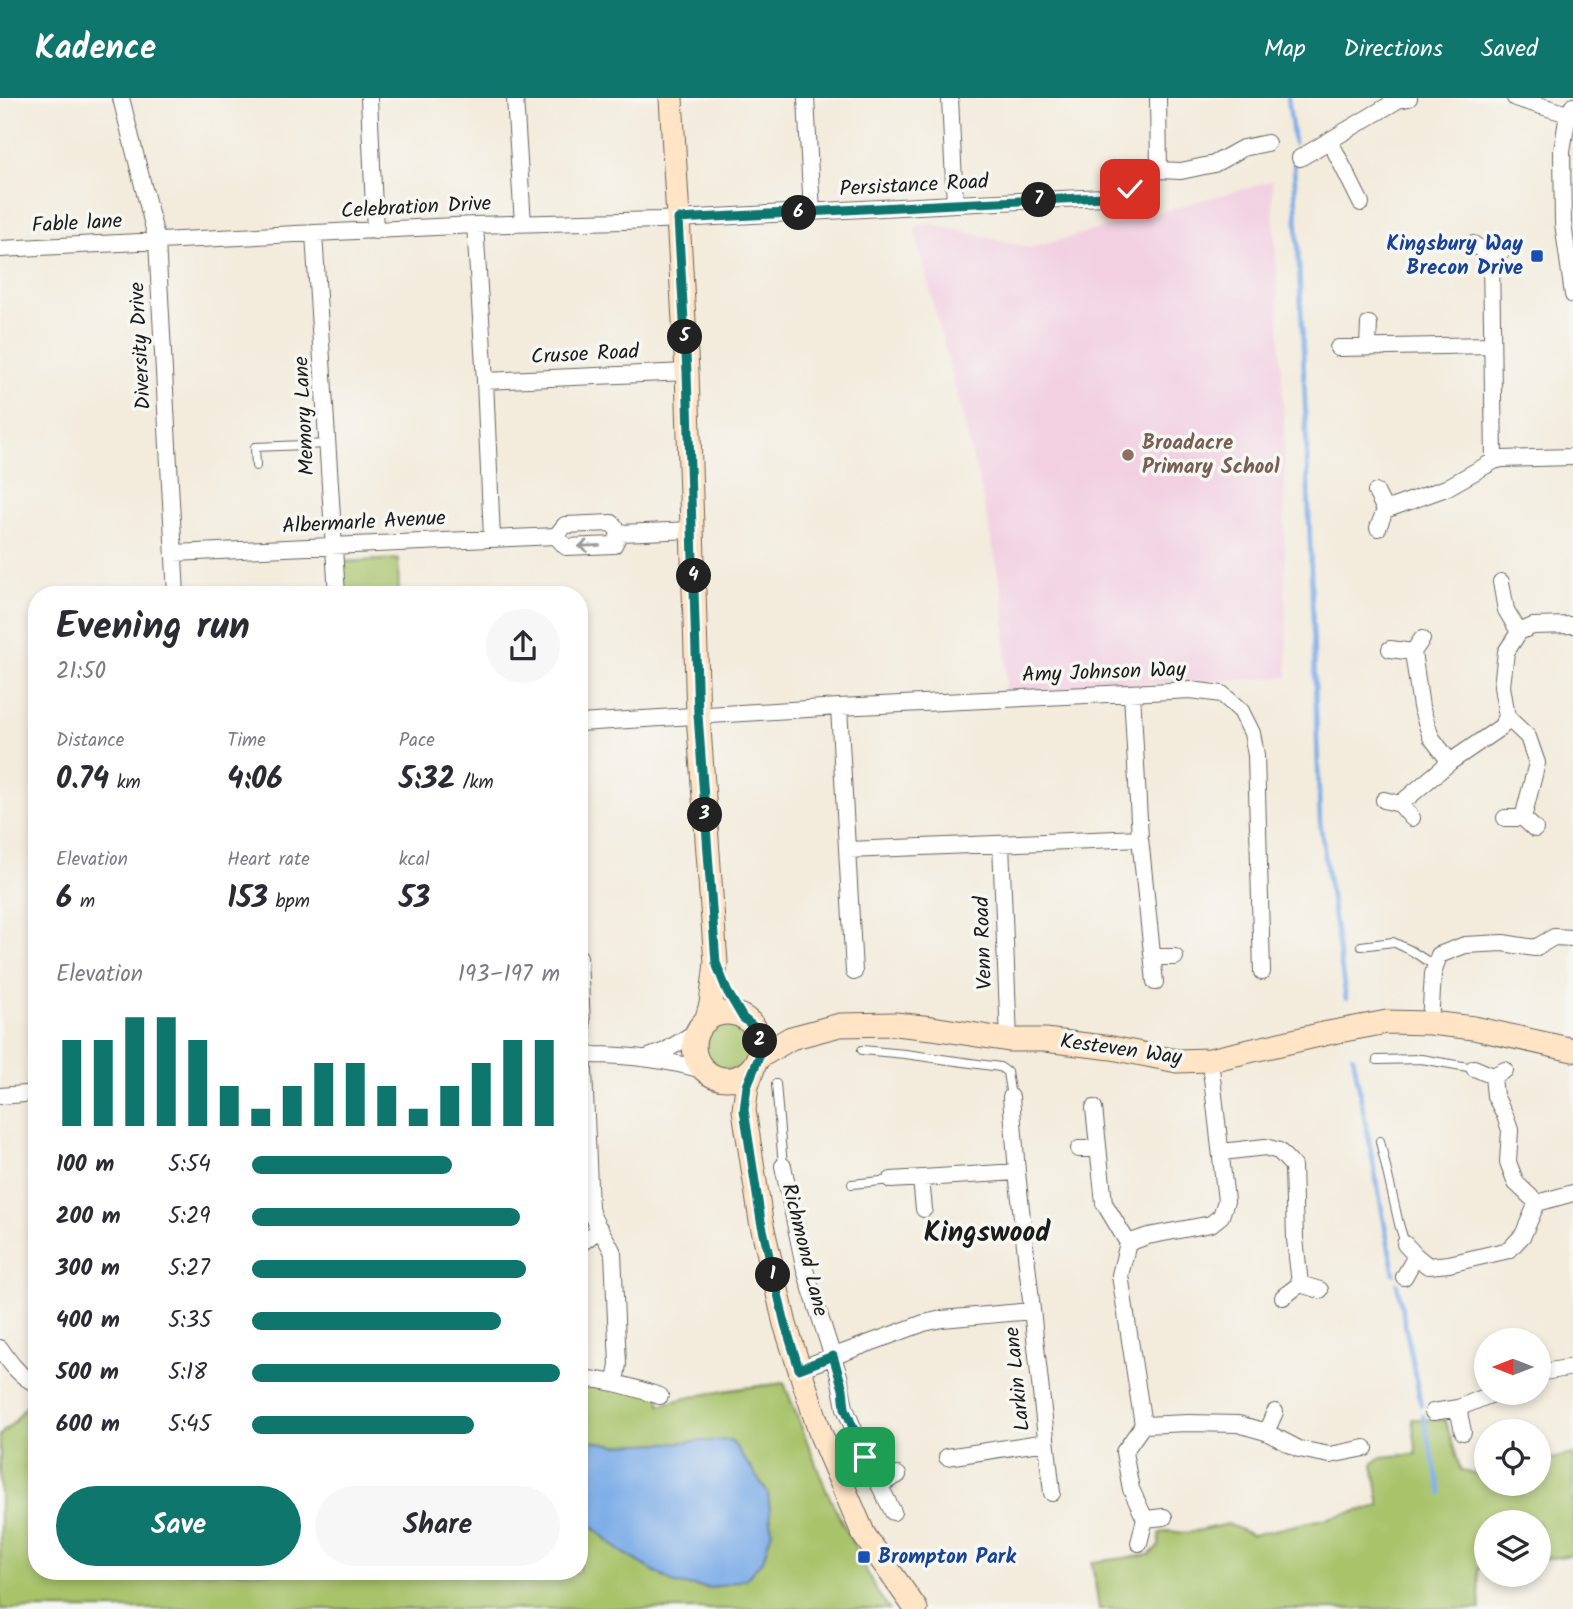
<!DOCTYPE html>
<html lang="en">
<head>
<meta charset="utf-8">
<style>
	body { margin:0; font-family:Kalam,sans-serif; background:#f7f7f7; color:#2b2b33; height:100vh; display:flex; flex-direction:column; font-size:26px; white-space:nowrap }
	* { box-sizing:border-box; margin:0 }
	p { font-size:23px; color:#7c7c81 }
	.icon { flex:none; width:38px; height:38px; fill:none; stroke:currentColor; stroke-width:2; stroke-linecap:round; stroke-linejoin:round }
	.map { position:relative; flex:1; overflow:hidden }
	.sheet { position:absolute; left:28px; top:488px; width:560px; height:994px; display:flex; flex-direction:column; background:#fff; border-radius:28px; box-shadow:0 4px 10px #0003 }
	.sheet>* { flex:none }
	.needle { width:46px; rotate:270deg }
	.controls { position:absolute; left:1474px; top:1230px; display:grid; gap:14px }
	.controls a { display:grid; place-items:center; width:77px; height:77px; border-radius:50%; background:#fff; box-shadow:0 4px 10px #0003; font-size:35px }
	.pin { position:absolute; display:grid; place-items:center; width:60px; height:60px; color:#fff; margin:-30px; border-radius:14px; box-shadow:0 4px 10px #0006 }
	.km { position:absolute; width:35px; height:35px; margin:-18px; border-radius:50%; background:#222; color:#fff; font-size:19px; line-height:35px; text-align:center }
	.round { display:grid; place-items:center; flex:none; width:74px; height:74px; border-radius:37px; background:#f7f7f7 }
	.head { display:flex; align-items:center; justify-content:space-between; height:119px; padding:0 28px }
	h1 { font-size:38px; font-weight:700; line-height:52px }
	.metrics { display:grid; grid-template-columns:repeat(3,1fr); gap:10px; height:119px; padding:7px 28px }
	.metrics div { display:grid; align-content:center }
	.metrics b { font-size:30px; font-weight:700 }
	.metrics small { font-size:19px; font-weight:400 }
	.metrics p { font-size:19px }
	.chart { height:196px; padding:14px 28px }
	.chart p { display:flex; justify-content:space-between }
	.chart svg { width:100%; height:126px; margin-top:7px; stroke:#0f766e; stroke-width:6 }
	.action { display:flex; gap:14px; margin-top:auto; padding:14px 28px }
	.action a { flex:1; height:80px; border-radius:42px; background:#0f766e; color:#fff; font-size:28px; font-weight:700; line-height:80px; text-align:center }
	.action a+a { background:#f7f7f7; color:#2b2b33 }
	ul { padding:0 28px; list-style:none; font-size:23px }
	li { display:grid; grid-template-columns:112px 84px 1fr; align-items:center; height:52px }
	li i { height:18px; border-radius:9px; background:#0f766e }
	header { display:flex; align-items:center; gap:42px; box-sizing:border-box; height:98px; padding:0 35px; background:#0f766e; color:#fff }
	header strong { font-size:33px }
	nav { display:flex; gap:38px; margin-inline-start:auto; font-size:24px }
	.map>svg:first-child { display:block }
	.built { fill:#f2cfe1 }
	.green { fill:#a8c36a; stroke:#627043; stroke-width:2 }
	.water { fill:#7cace7; stroke:#4c6482; stroke-width:2 }
	.lines { fill:none; stroke-linecap:round; stroke-linejoin:round }
	.stream { stroke:#7cace7; stroke-width:4.5 }
	.lane-casing { stroke:#67645f; stroke-width:10 }
	.street-casing { stroke:#67645f; stroke-width:18 }
	.secondary-casing { stroke:#67645f; stroke-width:25 }
	.lane { stroke:#fff; stroke-width:8 }
	.street { stroke:#fff; stroke-width:16 }
	.secondary { stroke:#ffe4c6; stroke-width:23 }
	.oneway { stroke:#999 }
	.route-casing { stroke:#fff; stroke-width:14 }
	.route { stroke:#0f766e; stroke-width:9 }
	.transit-dot { fill:#1a4fb4; stroke:#f6f6f2; stroke-width:2.5 }
	.education-dot { fill:#8d6e63; stroke:#f6f6f2; stroke-width:2.5 }
	.labels { text-anchor:middle; dominant-baseline:central; stroke-width:7; stroke-linejoin:round; paint-order:stroke }
	.street-label { font-size:21px; fill:#1c1c1c; stroke:#f6f6f2 }
	.transit-label { font-size:21px; font-weight:bold; fill:#164399; stroke:#f6f6f2; text-anchor:end }
	.education-label { font-size:21px; font-weight:bold; fill:#785e54; stroke:#f6f6f2; text-anchor:start }
	.district-label { font-size:28px; font-weight:bold; fill:#1c1c1c; stroke:#f6f6f2 }
</style>
</head>
<body>
<header>
<strong>Kadence</strong>
<nav><a>Map</a><a>Directions</a><a>Saved</a></nav>
</header>
<div class="map">
<svg width="1573" height="1511" viewBox="0 0 1573 1511">
	<rect width="100%" height="100%" fill="#f6f6f2"/>
	<filter id="ink" filterUnits="userSpaceOnUse"><feTurbulence type="fractalNoise" baseFrequency=".0143" numOctaves="2"/><feDisplacementMap in="SourceGraphic" scale="14" xChannelSelector="R" yChannelSelector="G"/><feConvolveMatrix kernelMatrix="1 2 1 2 8 2 1 2 1" color-interpolation-filters="sRGB"/></filter>
	<filter id="wash" filterUnits="userSpaceOnUse"><feTurbulence type="fractalNoise" baseFrequency=".00686" numOctaves="4" result="noise"/><feDisplacementMap in="SourceGraphic" scale="28" xChannelSelector="R" yChannelSelector="G"/><feGaussianBlur stdDeviation="1.57" result="paint"/><feColorMatrix in="noise" values="0 0 0 0 0 0 0 0 0 0 0 0 0 0 0 0 0 1.4 0 .05"/><feComposite in="paint" operator="in"/></filter>
	<g filter="url(#wash)">
		<rect width="100%" height="100%" fill="#f3ebdb"/>
		<path class="built" d="M1272 83 1284 322 1285 490 1288 579 1003 594 1006 585 1005 508 981 392 914 130 926 124 1030 150Z"/>
		<path class="green" d="M398 461 399 497H343L341 464Z
			M705 948a24 24 0 1 1 48 0a24 24 0 1 1-48 0Z
			M579 1280 660 1298V1307C700 1295 742 1290 784 1285L827 1394 877 1494 889 1511H0V1337L14 1324 37 1293V1474H579Z
			M1412 1321 1445 1322 1461 1373 1477 1376 1486 1374V1386H1538V1364L1573 1356V1457L1538 1462V1424H1486V1470L1478 1471 1480 1511H1099L1092 1464 1149 1457 1159 1448 1160 1435 1168 1433 1186 1435 1228 1426 1252 1437 1380 1408 1373 1366 1381 1359 1417 1356Z"/>
		<path class="water" d="M579 1341 617 1347 731 1342 768 1395 772 1433 763 1462 746 1481 711 1490 675 1486 619 1452 585 1422 579 1420Z"/>
		<g class="lines">
			<path class="stream" d="M1288 0 1294 45
				M1294 67 1303 249 1320 724 1346 901
				M1353 958 1394 1176
				M1397 1186 1421 1307
				M1423 1318 1441 1395"/>
		</g>
	</g>
	<g filter="url(#ink)">
		<g class="lines">
			<g class="lane-casing">
				<path id="lane" d="M256 368 255 349 328 346
					M1361 848 1393 844 1410 852 1435 868
					M862 952 905 956 1000 969 1007 974 1011 999
					M1377 962 1421 961 1474 970
					M776 986 783 1068
					M1380 1043 1399 1126 1405 1146
					M852 1086 891 1082"/>
			</g>
			<g class="street-casing">
				<path id="street" d="M121 0 157 143 176 497
					M369 0 375 133
					M515 0 523 126
					M806 0 812 115
					M950 0 955 106
					M1158 0 1159 72
					M1515 0 1568 16
					M1573 8 1568 16 1562 53 1563 125 1573 197
					M1330 43 1361 105
					M1300 60 1398 2 1409 0
					M475 127 485 283 492 440
					M314 136 337 497
					M1473 146 1491 158 1511 148
					M0 151 475 127 659 122 955 106 1104 99 1119 96 1130 91 1159 72 1181 73 1214 66 1243 50 1267 45
					M1491 158 1494 363
					M1368 248 1369 226
					M1338 250 1492 247
					M485 283 687 274
					M1376 394 1385 412 1378 430
					M1385 412 1446 390 1494 363 1502 361 1573 359
					M620 435 693 432
					M556 438 566 449 614 447 620 435
					M174 455 556 438 565 427 612 425 620 435
					M1501 484 1506 512 1519 534
					M1390 551 1413 554 1422 541
					M1413 554 1421 609 1431 639 1450 664
					M1132 595 1140 740 1155 884
					M839 609 854 874
					M1507 619 1528 639 1537 665 1523 720
					M579 625 839 609 1191 592 1222 596 1241 613 1252 635 1256 657 1262 874
					M1384 702 1400 706 1450 664 1501 629 1507 619 1502 588 1506 554 1519 534 1533 528 1573 527
					M1400 706 1412 720
					M1505 720H1523L1535 731
					M1001 746 1009 942
					M848 752 1140 740
					M579 859 590 1110C593 1127 607 1139 613 1155L618 1266 615 1284
					M1154 859H1175
					M1430 925 1433 876 1439 857 1465 847 1503 845 1535 850 1554 839 1573 840
					M579 957C624 956 663 960 706 973
					M649 959 665 953 699 932
					M1474 970 1493 978 1505 972
					M1493 978 1495 998 1504 1015 1510 1032 1508 1064 1516 1085 1537 1105
					M0 998 37 995
					M1011 999 1017 1074 1052 1395
					M1094 1010 1104 1105 1128 1145
					M1079 1051H1098
					M1222 1054 1265 1049 1279 1053 1293 1068 1295 1141 1300 1186
					M783 1068 805 1172 839 1278 845 1310 865 1359 893 1414
					M921 1081 924 1111
					M891 1082 1017 1074
					M1405 1146 1416 1158 1428 1168 1449 1166 1509 1152 1523 1137 1537 1105 1573 1095
					M579 1147 600 1131
					M1404 1179 1416 1158
					M1283 1199 1300 1186 1320 1192
					M0 1250C10 1265 20 1279 37 1286
					M799 1271 924 1225 942 1221 1032 1213
					M1538 1275 1573 1269
					M579 1280C610 1282 631 1289 660 1298
					M1458 1310 1463 1334
					M1433 1314 1458 1310 1495 1295
					M1143 1327 1120 1177 1128 1145 1148 1138 1211 1126 1221 1118 1226 1103 1210 962
					M1266 1334 1275 1314
					M947 1359 1046 1344
					M879 1387 898 1377
					M1145 1421 1131 1391 1124 1354 1143 1327 1188 1325 1238 1326 1266 1334 1299 1351 1330 1357 1365 1350
					M1139 1445 1145 1421 1164 1419"/>
			</g>
			<g class="secondary-casing">
				<path id="secondary" d="M671 0 687 274 698 617 716 865 711 906 706 923
					M694 948a33 33 0 1 1 66 0a33 33 0 1 1-66 0Z
					M759 959 791 940 840 927 895 926 932 930 1009 942H1045L1112 950 1177 963 1210 962 1328 935 1387 924 1430 925 1474 930 1573 952
					M754 968 747 988 744 1012 761 1123 785 1226 821 1337 864 1437 916 1511"/>
			</g>
			<use href="#lane" class="lane"/>
			<use href="#street" class="street"/>
			<use href="#secondary" class="secondary"/>
		</g>
		<defs><path id="oneway-shaft" d="M-6 0H5M1.5-3L5.5 0L1.5 3" fill="none" stroke-width="1.6" stroke-linecap="round" stroke-linejoin="round" transform="scale(1.75)"/></defs>
		<use class="oneway" href="#oneway-shaft" transform="translate(589 448) rotate(177)"/>
	</g>
	<g class="lines" filter="url(#ink)">
		<g class="route-casing">
			<path id="route" d="M865 1359 845 1310 843 1291 833 1258 799 1271 785 1226 761 1123 744 1012 747 988 759 959 760 948 759 938 754 929 743 920 727 893 716 865 698 617 687 274 678 121 954 106 1104 99 1119 96 1130 91"/>
		</g>
		<use href="#route" class="route"/>
	</g>
	<g class="transit-dot">
		<rect x="1530" y="151" width="14" height="14" rx="3.5"/>
		<rect x="857" y="1452" width="14" height="14" rx="3.5"/>
	</g>
	<circle class="education-dot" cx="1128" cy="357" r="7"/>
	<g class="labels">
		<g class="street-label">
			<text transform="translate(914 88) rotate(-3)">Persistance Road</text>
			<text transform="translate(416 110) rotate(-3)">Celebration Drive</text>
			<text transform="translate(77 126) rotate(-3)">Fable lane</text>
			<text transform="translate(141 248) rotate(-93)">Diversity Drive</text>
			<text transform="translate(585 257) rotate(-3)">Crusoe Road</text>
			<text transform="translate(305 318) rotate(-93)">Memory Lane</text>
			<text transform="translate(364 425) rotate(-3)">Albermarle Avenue</text>
			<text transform="translate(1104 575) rotate(-2)">Amy Johnson Way</text>
			<text transform="translate(984 845) rotate(-92)">Venn Road</text>
			<text transform="translate(1121 952) rotate(8)">Kesteven Way</text>
			<text transform="translate(804 1152) rotate(76)">Richmond Lane</text>
			<text transform="translate(1018 1281) rotate(-96)">Larkin Lane</text>
		</g>
		<g class="transit-label">
			<text x="1523" y="146">Kingsbury Way<tspan x="1523" dy="24">Brecon Drive</tspan></text>
			<text x="878" y="1459" text-anchor="start">Brompton Park</text>
		</g>
		<g class="education-label">
			<text x="1142" y="345">Broadacre<tspan x="1142" dy="24">Primary School</tspan></text>
		</g>
		<g class="district-label">
			<text x="987" y="1135">Kingswood</text>
		</g>
	</g>
</svg>
<div class="controls">
<a><svg class="needle" viewBox="-14 -14 28 28"><path d="M0-13l5 13h-10z" fill="#e53935"/><path d="M0 13l5-13h-10z" fill="#7c7c81"/></svg></a>
<a><svg class="icon" aria-label="locate" viewBox="0 0 24 24"><circle cx="12" cy="12" r="6"/><path d="M12 2v4M12 18v4M2 12h4M18 12h4"/></svg></a>
<a><svg class="icon" aria-label="layers" viewBox="0 0 24 24"><path d="M12 4l9 5-9 5-9-5zM3 14l9 5 9-5"/></svg></a>
</div>
<div class="pin" style="left:865px;top:1359px;background:#1e9e55"><svg class="icon" aria-label="arrive" viewBox="0 0 24 24"><path d="M6 21V4h12l-3 4 3 4H6"/></svg></div>
<div class="pin" style="left:1130px;top:91px;background:#d93025"><svg class="icon" aria-label="check" viewBox="0 0 24 24"><path d="M5 12l5 5 9-10"/></svg></div>
<b class="km" style="left:773px;top:1177px">1</b>
<b class="km" style="left:760px;top:943px">2</b>
<b class="km" style="left:705px;top:717px">3</b>
<b class="km" style="left:694px;top:478px">4</b>
<b class="km" style="left:685px;top:239px">5</b>
<b class="km" style="left:799px;top:115px">6</b>
<b class="km" style="left:1039px;top:102px">7</b>
<section class="sheet">
<div class="head"><div><h1>Evening run</h1><p>21:50</p></div><a class="round"><svg class="icon" aria-label="share" viewBox="0 0 24 24"><path d="M12 15V3M7 8l5-5 5 5M5 13v7h14v-7"/></svg></a></div>
<div class="metrics">
<div><p>Distance</p><b>0.74<small> km</small></b></div>
<div><p>Time</p><b>4:06</b></div>
<div><p>Pace</p><b>5:32<small> /km</small></b></div>
</div>
<div class="metrics">
<div><p>Elevation</p><b>6<small> m</small></b></div>
<div><p>Heart rate</p><b>153<small> bpm</small></b></div>
<div><p>kcal</p><b>53</b></div>
</div>
<div class="chart"><p><span>Elevation</span>193–197 m</p>
<svg viewBox="0 0 160 44" preserveAspectRatio="none"><path d="M5 44V14M15 44V14M25 44V6M35 44V6M45 44V14M55 44V30M65 44V38M75 44V30M85 44V22M95 44V22M105 44V30M115 44V38M125 44V30M135 44V22M145 44V14M155 44V14"/></svg>
</div>
<ul>
<li><b>100 m</b>5:54<i style="width:65%"></i></li>
<li><b>200 m</b>5:29<i style="width:87%"></i></li>
<li><b>300 m</b>5:27<i style="width:89%"></i></li>
<li><b>400 m</b>5:35<i style="width:81%"></i></li>
<li><b>500 m</b>5:18<i style="width:100%"></i></li>
<li><b>600 m</b>5:45<i style="width:72%"></i></li>
</ul>
<div class="action"><a>Save</a><a>Share</a></div>
</section>
</div>
</body>
</html>
